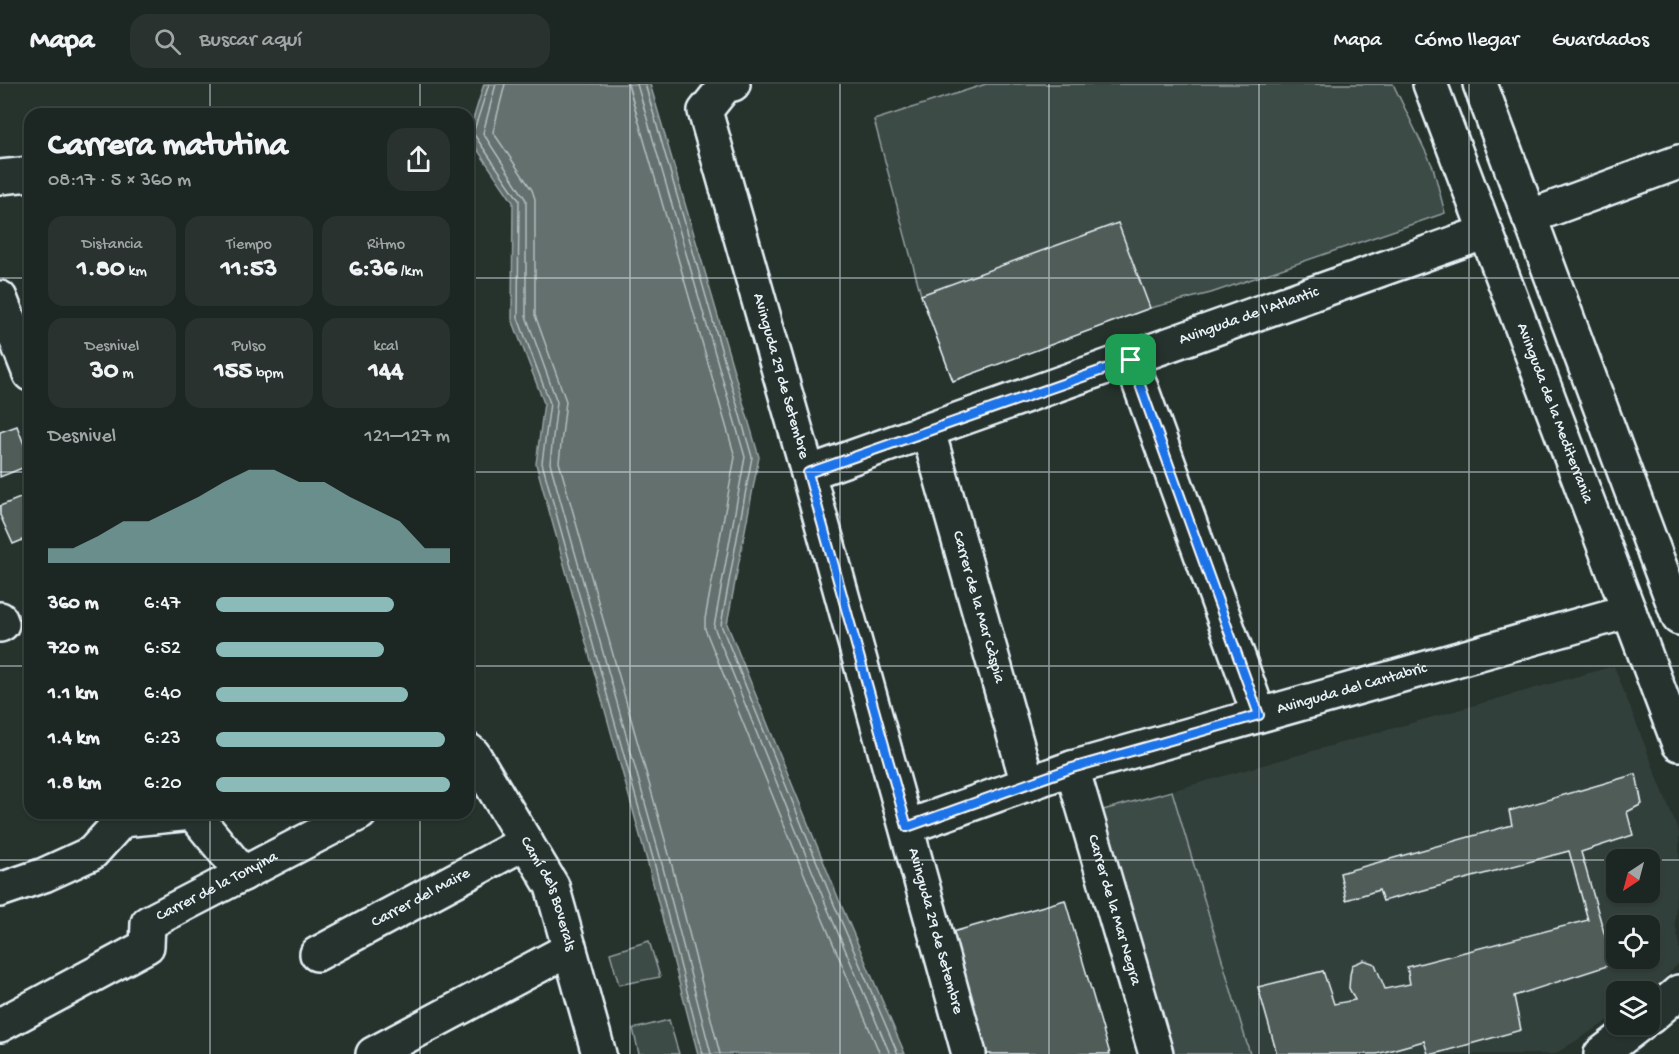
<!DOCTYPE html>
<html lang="es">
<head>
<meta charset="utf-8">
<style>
	body { margin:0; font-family:"Gochi Hand",sans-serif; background:#29322f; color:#f1f3f6; height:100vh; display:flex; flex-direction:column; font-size:22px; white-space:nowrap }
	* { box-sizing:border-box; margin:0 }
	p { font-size:20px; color:#a0a5a5 }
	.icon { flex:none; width:33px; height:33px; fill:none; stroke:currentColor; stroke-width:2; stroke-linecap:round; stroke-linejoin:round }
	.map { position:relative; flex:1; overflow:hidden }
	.drawer { position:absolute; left:24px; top:24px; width:450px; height:711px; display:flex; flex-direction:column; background:#1c2622; border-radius:18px; box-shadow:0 2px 4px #0004,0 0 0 2px #3a4340 }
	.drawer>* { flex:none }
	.needle { width:39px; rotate:216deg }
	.buttons { position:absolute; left:1606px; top:765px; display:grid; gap:12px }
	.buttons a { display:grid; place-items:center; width:54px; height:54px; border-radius:12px; background:#1c2622; box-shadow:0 2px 4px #0004,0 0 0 2px #3a4340; font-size:30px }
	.pin { position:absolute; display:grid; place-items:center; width:51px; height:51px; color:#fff; margin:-26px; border-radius:12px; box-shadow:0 3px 9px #0006 }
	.round { display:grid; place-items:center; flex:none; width:63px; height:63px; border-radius:18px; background:#29322f }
	.summary { display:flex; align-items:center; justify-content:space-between; height:102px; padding:0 24px }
	h1 { font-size:33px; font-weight:700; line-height:45px }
	.metrics { display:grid; grid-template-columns:repeat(3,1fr); gap:9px; height:102px; padding:6px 24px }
	.metrics div { display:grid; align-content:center; border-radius:15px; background:#29322f; text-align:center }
	.metrics b { font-size:26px; font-weight:700 }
	.metrics small { font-size:16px; font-weight:400 }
	.metrics p { font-size:16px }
	.chart { height:168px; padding:12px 24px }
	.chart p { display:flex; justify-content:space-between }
	.chart svg { width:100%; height:108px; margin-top:6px; fill:#8bbbb9; opacity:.7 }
	ul { padding:0 24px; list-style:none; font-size:20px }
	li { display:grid; grid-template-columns:96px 72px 1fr; align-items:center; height:45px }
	li i { height:15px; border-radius:8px; background:#8bbbb9 }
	header { display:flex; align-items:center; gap:36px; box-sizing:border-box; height:84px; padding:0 30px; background:#1c2622; border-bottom:2px solid #3a4340 }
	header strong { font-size:28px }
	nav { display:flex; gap:33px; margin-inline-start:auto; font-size:21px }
	.search { width:420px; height:54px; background:#29322f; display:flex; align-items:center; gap:15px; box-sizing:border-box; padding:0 21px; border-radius:18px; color:#a0a5a5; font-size:22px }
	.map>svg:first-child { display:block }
	.built { fill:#333f3a; fill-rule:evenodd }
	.green { fill:#3e4b47; stroke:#939ea0; stroke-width:1.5 }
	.water { fill:#636f6d; stroke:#98a3a5; stroke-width:1.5 }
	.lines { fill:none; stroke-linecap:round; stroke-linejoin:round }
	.shore { stroke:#b3bdc0; stroke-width:1.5 }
	.building { fill:#505c59; stroke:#e8f1f8; stroke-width:1.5 }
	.minor-casing { stroke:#e8f1f8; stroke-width:38 }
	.minor { stroke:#26332d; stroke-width:33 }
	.route-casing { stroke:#fff; stroke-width:12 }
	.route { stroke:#1a73e8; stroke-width:8 }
	.grid { fill:none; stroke:#e8f1f8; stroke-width:1.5; stroke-opacity:0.55 }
	.labels { text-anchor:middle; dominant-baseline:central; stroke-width:5; stroke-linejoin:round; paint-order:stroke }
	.street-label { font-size:16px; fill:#e8f1f8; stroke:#26332d }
</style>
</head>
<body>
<header>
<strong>Mapa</strong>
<div class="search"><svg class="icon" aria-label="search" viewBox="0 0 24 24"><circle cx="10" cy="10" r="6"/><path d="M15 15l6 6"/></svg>Buscar aquí</div>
<nav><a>Mapa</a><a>Cómo llegar</a><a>Guardados</a></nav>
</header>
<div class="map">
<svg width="1679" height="970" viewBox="0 0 1679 970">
	<rect width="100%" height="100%" fill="#26332d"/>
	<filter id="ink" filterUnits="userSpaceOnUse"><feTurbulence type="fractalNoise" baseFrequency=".0167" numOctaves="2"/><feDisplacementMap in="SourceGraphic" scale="12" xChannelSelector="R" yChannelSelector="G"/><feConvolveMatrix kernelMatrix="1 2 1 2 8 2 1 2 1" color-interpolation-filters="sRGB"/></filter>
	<g filter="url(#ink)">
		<path class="built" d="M1614 582 1679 749V799L1676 808 1675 840 1679 856V879L1650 909 1617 908V931L1555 970H1172L1103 726ZM1617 776H1650V808H1617ZM1617 842H1650V874H1617Z"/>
		<path class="green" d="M986 0H1393L1433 83 1445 129 1211 209 1150 224 953 297 921 211 874 36Z
			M1172 707 1250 970H1172L1103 726Z
			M649 857 660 893 619 901 610 869Z
			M669 936 679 970H639L633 945Z"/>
		<path class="water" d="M484 0H650L759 373 727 540 839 816 905 970H698L648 780 536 380 544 319 512 235 513 118 468 52Z"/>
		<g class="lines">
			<path class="shore" d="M489 0 473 49 519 116 518 234 550 319 542 379 654 778 703 970
				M496 0 483 49 526 116V232L557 318 550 379 661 776 711 970
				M505 0 493 48 532 106 535 115V231L566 317 559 378 670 774 720 970
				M628 0 735 373 705 535V545L818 824 880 970
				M637 0 745 373 714 543 826 821 890 970
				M645 0 752 373 721 541 833 818 898 970"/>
		</g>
		<path class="building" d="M1118 139 1150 224 953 297 921 211Z
			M17 342 30 376V381L0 393V348Z
			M30 410V453L13 460 0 431V422Z
			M1636 690 1642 720 1627 728 1633 751 1581 768 1613 880 1514 912 1521 946 1434 970H1428L1424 957 1377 970H1277L1258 903 1323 887 1334 920 1355 916 1349 904 1350 891 1352 881 1364 876 1375 880 1385 905 1410 900 1407 883 1588 836 1569 767 1383 817 1379 806 1346 816 1340 789 1512 741 1509 727Z
			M1065 816 1110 970H984L949 849Z"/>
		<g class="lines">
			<g class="minor-casing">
				<g id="minor">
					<path id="s1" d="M733 0 725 2 705 27 808 389 969 970"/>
					<path id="s2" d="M1430 0 1679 660"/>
					<path d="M1480 0 1679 534"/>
					<path d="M0 93 30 90"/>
					<path d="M1529 133 1679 78"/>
					<path d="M0 214 30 290"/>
					<path d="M1131 276 1259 631"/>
					<path id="s3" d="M928 347 1028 700"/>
					<path id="s4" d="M808 389 1486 148"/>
					<path d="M0 535 2 540 0 541"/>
					<path id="s5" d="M468 666 473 670 552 802 599 970"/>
					<path id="s6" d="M1072 684 1156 970"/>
					<path d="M193 729 243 790"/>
					<path id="s7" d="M907 743 1072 684 1629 527"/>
					<path d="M0 806 44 791 92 769 122 736 192 729"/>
					<path id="s8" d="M317 870 526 758"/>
					<path d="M1650 933 1679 908"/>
					<path id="s9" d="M0 941 147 862 148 839 360 729"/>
					<path d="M373 970 570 865"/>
					<path d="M1601 970 1640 940"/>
				</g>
			</g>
			<use href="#minor" class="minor"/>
		</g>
	</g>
	<g class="lines" filter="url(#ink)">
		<g class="route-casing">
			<path id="route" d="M1131 276 1259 631 1072 684 907 743 808 389Z"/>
		</g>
		<use href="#route" class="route"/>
	</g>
	<path class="grid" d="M210 0V30M420 0V30M630 0V970M840 0V970M1049 0V970M1259 0V970M1469 0V970M0 194H30M468 194H1679M0 388H30M468 388H1679M0 582H30M468 582H1679M210 729V970M420 729V970M0 776H1617M1650 776H1679"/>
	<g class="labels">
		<g class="street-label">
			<text stroke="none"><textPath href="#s4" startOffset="468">Avinguda de l'Atlantic</textPath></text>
			<text stroke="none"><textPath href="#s1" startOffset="316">Avinguda 29 de Setembre</textPath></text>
			<text stroke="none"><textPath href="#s2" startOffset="352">Avinguda de la Mediterrania</textPath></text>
			<text stroke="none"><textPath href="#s3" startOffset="183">Carrer de la Mar Càspia</textPath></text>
			<text stroke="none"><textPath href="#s7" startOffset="466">Avinguda del Cantabric</textPath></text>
			<text stroke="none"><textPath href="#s9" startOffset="268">Carrer de la Tonyina</textPath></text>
			<text stroke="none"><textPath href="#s5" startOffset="166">Camí dels Boverals</textPath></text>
			<text stroke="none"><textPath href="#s8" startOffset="118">Carrer del Maire</textPath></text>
			<text stroke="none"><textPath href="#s6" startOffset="148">Carrer de la Mar Negra</textPath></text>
			<text stroke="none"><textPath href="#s1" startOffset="892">Avinguda 29 de Setembre</textPath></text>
		</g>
	</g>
</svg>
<div class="buttons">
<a><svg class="needle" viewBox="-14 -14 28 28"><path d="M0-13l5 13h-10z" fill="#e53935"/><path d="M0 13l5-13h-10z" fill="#a0a5a5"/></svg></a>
<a><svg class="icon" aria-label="locate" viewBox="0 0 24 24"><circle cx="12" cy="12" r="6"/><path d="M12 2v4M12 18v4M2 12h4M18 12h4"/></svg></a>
<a><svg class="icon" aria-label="layers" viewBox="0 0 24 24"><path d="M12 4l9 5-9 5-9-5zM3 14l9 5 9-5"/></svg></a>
</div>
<div class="pin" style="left:1131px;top:276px;background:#1e9e55"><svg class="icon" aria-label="arrive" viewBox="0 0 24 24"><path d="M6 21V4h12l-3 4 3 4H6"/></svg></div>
<section class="drawer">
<div class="summary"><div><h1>Carrera matutina</h1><p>08:17 · 5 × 360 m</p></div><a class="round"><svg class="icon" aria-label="share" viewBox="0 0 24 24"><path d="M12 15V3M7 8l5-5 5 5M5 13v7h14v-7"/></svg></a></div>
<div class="metrics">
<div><p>Distancia</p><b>1.80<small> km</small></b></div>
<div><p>Tiempo</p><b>11:53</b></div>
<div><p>Ritmo</p><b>6:36<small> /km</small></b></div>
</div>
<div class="metrics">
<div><p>Desnivel</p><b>30<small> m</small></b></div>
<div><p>Pulso</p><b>155<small> bpm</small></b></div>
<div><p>kcal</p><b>144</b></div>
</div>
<div class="chart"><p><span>Desnivel</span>121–127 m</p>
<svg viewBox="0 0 160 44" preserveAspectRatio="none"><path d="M0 44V38L10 38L20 33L30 27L40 27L50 22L60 17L70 11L80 6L90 6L100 11L110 11L120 17L130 22L140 27L150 38L160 38V44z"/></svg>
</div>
<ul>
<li><b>360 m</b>6:47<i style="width:76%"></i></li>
<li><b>720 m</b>6:52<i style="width:72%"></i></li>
<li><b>1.1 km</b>6:40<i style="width:82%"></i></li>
<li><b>1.4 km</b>6:23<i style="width:98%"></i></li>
<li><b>1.8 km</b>6:20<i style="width:100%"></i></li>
</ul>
</section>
</div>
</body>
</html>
